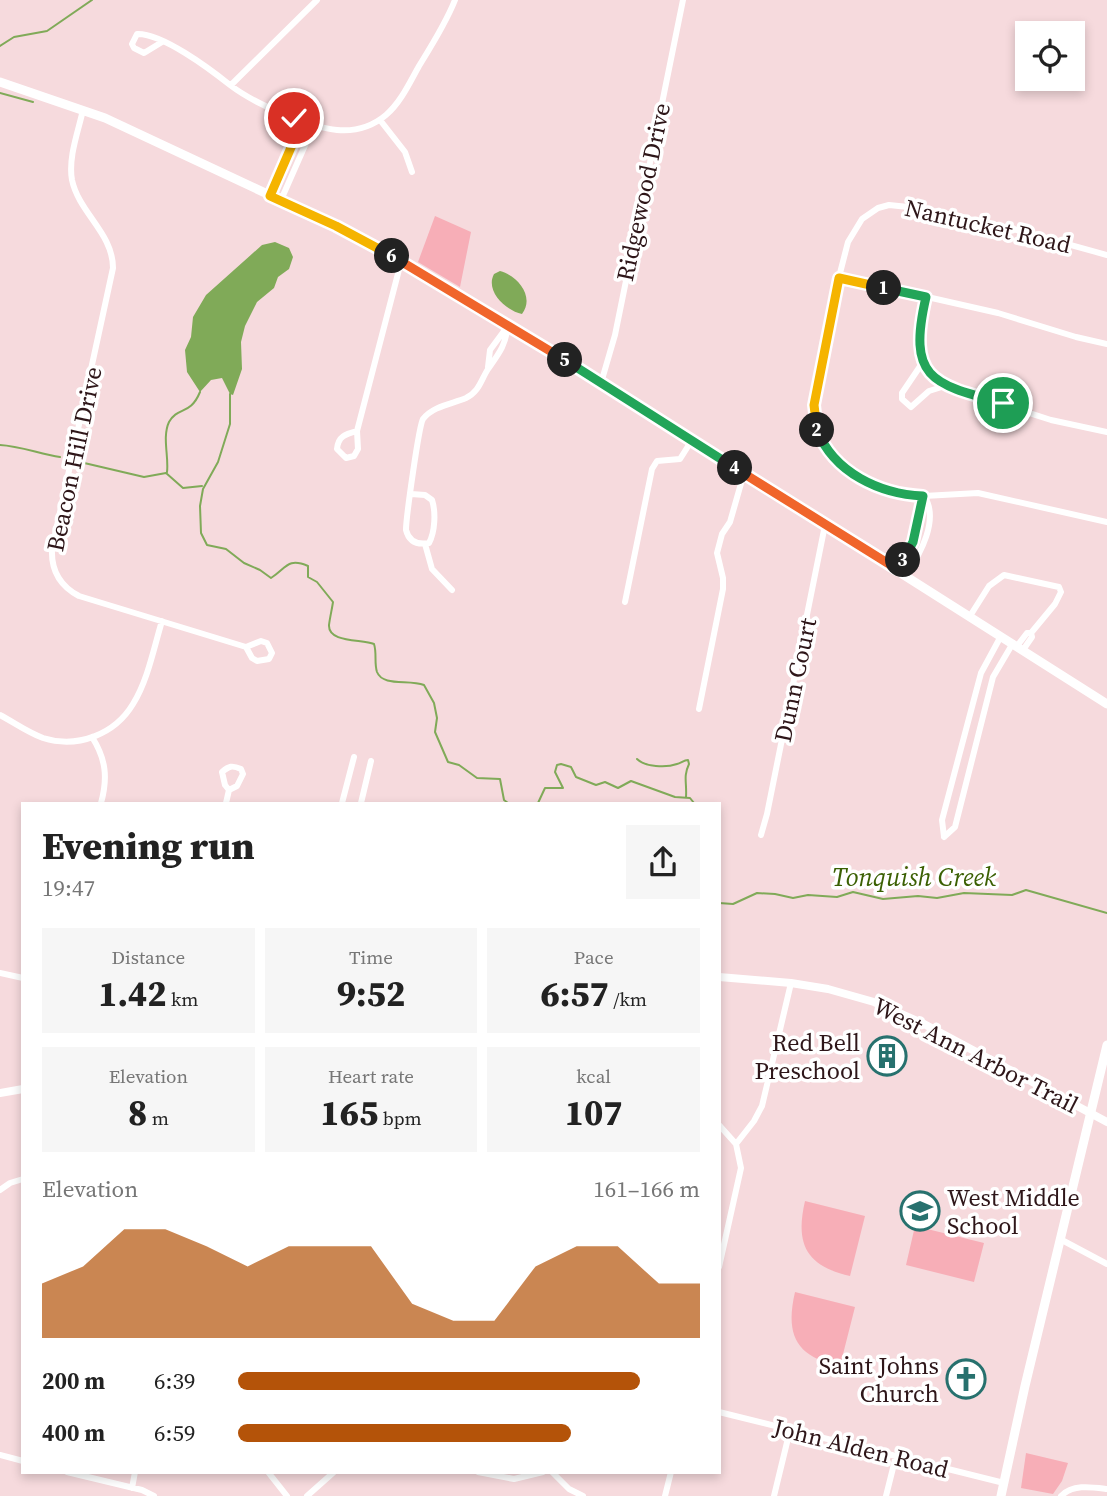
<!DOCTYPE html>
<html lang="en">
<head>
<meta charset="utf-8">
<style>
	body { margin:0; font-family:"Source Serif 4",serif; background:#f6f6f6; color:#222; height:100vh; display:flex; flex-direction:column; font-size:26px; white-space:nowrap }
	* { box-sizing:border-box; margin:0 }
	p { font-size:23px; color:#767676 }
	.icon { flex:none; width:38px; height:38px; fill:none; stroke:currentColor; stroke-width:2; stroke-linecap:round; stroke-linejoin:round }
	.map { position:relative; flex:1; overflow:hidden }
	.side { position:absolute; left:21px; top:802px; width:700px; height:672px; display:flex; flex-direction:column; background:#fff; border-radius:0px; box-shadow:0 4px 10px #0003 }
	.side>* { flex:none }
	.tools { position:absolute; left:1015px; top:21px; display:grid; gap:14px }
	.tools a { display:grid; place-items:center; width:70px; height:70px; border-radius:0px; background:#fff; box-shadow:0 4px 10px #0003; font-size:35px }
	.pin { position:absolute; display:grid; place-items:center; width:60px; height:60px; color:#fff; margin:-30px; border:4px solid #fff; border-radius:50%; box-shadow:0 2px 7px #0007 }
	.km { position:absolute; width:35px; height:35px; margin:-18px; border-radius:50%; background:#222; color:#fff; font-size:19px; line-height:35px; text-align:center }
	.round { display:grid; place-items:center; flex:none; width:74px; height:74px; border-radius:0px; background:#f6f6f6 }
	.head { display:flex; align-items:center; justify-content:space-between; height:119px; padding:0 21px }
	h1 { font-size:38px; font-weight:800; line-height:52px }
	.metrics { display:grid; grid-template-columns:repeat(3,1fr); gap:10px; height:119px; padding:7px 21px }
	.metrics div { display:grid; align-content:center; border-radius:0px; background:#f6f6f6; text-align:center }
	.metrics b { font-size:35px; font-weight:800 }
	.metrics small { font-size:19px; font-weight:400 }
	.metrics p { font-size:19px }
	.chart { height:196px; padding:14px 21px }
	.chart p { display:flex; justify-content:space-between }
	.chart svg { width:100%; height:126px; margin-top:7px; fill:#b45309; opacity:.7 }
	ul { padding:0 21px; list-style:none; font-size:23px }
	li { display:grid; grid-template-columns:112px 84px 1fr; align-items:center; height:52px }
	li i { height:18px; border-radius:9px; background:#b45309 }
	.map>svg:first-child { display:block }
	.green { fill:#f7aeb7 }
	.water { fill:#80aa58 }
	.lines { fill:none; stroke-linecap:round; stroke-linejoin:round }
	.stream { stroke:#80aa58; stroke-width:2 }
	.minor { stroke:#fff; stroke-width:6 }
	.tertiary { stroke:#fff; stroke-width:8 }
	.secondary { stroke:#fff; stroke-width:9 }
	.split-1-casing { stroke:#fff; stroke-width:14 }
	.split-2-casing { stroke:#fff; stroke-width:14 }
	.split-3-casing { stroke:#fff; stroke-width:14 }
	.split-4-casing { stroke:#fff; stroke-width:14 }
	.split-5-casing { stroke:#fff; stroke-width:14 }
	.split-6-casing { stroke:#fff; stroke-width:14 }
	.split-7-casing { stroke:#fff; stroke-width:14 }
	.split-1 { stroke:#22a559; stroke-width:9 }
	.split-2 { stroke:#f5b400; stroke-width:9 }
	.split-3 { stroke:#22a559; stroke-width:9 }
	.split-4 { stroke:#f0652b; stroke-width:9 }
	.split-5 { stroke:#22a559; stroke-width:9 }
	.split-6 { stroke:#f0652b; stroke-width:9 }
	.split-7 { stroke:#f5b400; stroke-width:9 }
	.labels { text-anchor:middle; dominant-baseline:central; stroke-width:7; stroke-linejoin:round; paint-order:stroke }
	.street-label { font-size:24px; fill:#2e1619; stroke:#fff }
	.poi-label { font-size:24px; fill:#2e1619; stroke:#fff; text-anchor:end }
	.water-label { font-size:26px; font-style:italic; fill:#3b6003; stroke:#fff }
</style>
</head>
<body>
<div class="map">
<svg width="1107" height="1496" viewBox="0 0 1107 1496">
	<rect width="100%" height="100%" fill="#f6dadd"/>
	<path class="green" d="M435 216 471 232 460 287 418 262Z
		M805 1201 865 1216 850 1276C806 1266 795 1244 805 1201Z
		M915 1226 984 1243 974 1282 906 1265Z
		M795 1292 855 1307 840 1366C796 1357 785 1335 795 1292Z
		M1026 1453 1068 1463 1062 1481 1053 1494 1021 1488Z"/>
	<path class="water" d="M275 242 289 248 293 257 289 269 278 277 274 288 257 302 245 326 241 342 242 369 233 395 230 394 222 378 211 380 200 392 187 372 185 350 191 337 193 317 206 295 262 245Z
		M500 271C518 276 535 297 522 314 505 310 485 291 494 274Z"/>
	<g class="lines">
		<path class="stream" d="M0 46 14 37 47 31 92 0
			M0 93 33 102
			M230 394V424L218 462 203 489 200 506 201 533 207 545 226 549 244 563 260 570 271 578C286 569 287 557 308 566V577L317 582 333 602C332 609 330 617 329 625 328 643 362 639 374 644 377 653 374 663 377 672 383 687 409 679 424 685L434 703 437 718 435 732 448 762 459 765 477 778 500 779 504 800 508 803
			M0 445C20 446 40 454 60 457
			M80 462 144 477 166 473 183 488 202 486
			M167 472C169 457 162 437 169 422 178 406 190 416 200 392
			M637 759C645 767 666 768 677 764 681 763 684 760 688 760L689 764C683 777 687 782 686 797
			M538 803 545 788H563L555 772 557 765 561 764 571 767 576 777 596 785 605 782 618 788 631 781 675 797 690 798 694 803
			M719 903 733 904 757 893 775 894 793 898 808 895 837 897 853 892 883 899 918 896 937 898 964 893 1012 895 1026 890 1107 913"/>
		<path class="minor" d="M162 42 144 53 134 48 132 44 137 34C162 33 210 69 230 85 247 98 266 107 286 115 320 129 355 141 386 115 401 102 410 82 419 66 432 45 446 23 455 0
			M231 85 317 0
			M83 110C78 132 68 158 72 180 79 213 113 233 113 268L52 549C51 570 60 586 79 596L246 647 252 658 257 661 269 659 272 653 267 643 261 641 246 647
			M380 120 405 152 412 172
			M270 196 302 122
			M281 200 314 125
			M1107 255 1013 229 918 208 889 205 878 208 862 219 848 242 839 277 814 405 817 432 830 454 850 473 885 490 906 495 924 496 978 493 1107 522
			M839 277 998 313 1076 337 1107 344
			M926 297 920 325V350L928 369 945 386 1051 420 1107 432
			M923 362 902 393V399L911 407 929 391 945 386
			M488 367 490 350 507 327
			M601 383 615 335 683 0
			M357 431C346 434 338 436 337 449L346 458 354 456 358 449 357 431 401 262
			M411 494 425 495 432 500C436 512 435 532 429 543 418 545 409 542 406 530 406 518 419 425 423 419 433 406 452 404 466 398 479 392 481 380 488 369 500 352 505 346 508 326
			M425 544 432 569 452 590
			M897 569 913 542 924 496
			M906 576C920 554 940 519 924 496
			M625 602 652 469 657 461 680 459 692 440
			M970 616 989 586 1004 575 1059 587 1061 592 1055 604 1031 633H1027L1017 646
			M1023 650 1032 637 1031 633
			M699 709 723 589V578L717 553 722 534 730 522 744 473
			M0 715C15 723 27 732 43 738 78 749 115 734 133 704 148 680 154 647 162 621
			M92 737C106 759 108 778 101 803
			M226 803 229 790 237 786 243 774 241 769C232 765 229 766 222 772L225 785 229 790
			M342 803 354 757
			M361 803 371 761
			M761 835 767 814 825 525
			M944 837 942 820 981 673 1001 636
			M944 837 955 827 993 677 1013 643
			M0 973 23 978
			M719 1125 736 1144 741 1168 719 1267
			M736 1144 754 1121 762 1106 791 983
			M0 1190 10 1183 23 1179
			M1060 1239 1107 1264
			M719 1412 1004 1483
			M0 1455 23 1461
			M67 1472 142 1490 154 1496
			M268 1472 287 1496
			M478 1472 514 1479 543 1472
			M552 1472 569 1489 583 1496
			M132 1488 135 1472
			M307 1496 334 1472
			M665 1496 671 1472
			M774 1496 790 1430
			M886 1496 896 1456
			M1061 1496C1073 1484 1091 1487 1107 1489"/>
		<path class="tertiary" d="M719 977 791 983 828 989 874 1002 924 1024 1107 1122
			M0 1093 23 1089"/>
		<path class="secondary" d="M0 82 105 118 336 226 387 254 601 383 1107 704
			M1001 1496 1025 1386 1107 1045"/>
	</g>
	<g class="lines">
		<g class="split-1-casing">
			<path id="split-1" d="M884 288 926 297C907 379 932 384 1003 403"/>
		</g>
		<g class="split-2-casing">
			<path id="split-2" d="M817 430 814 405 839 278 884 288"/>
		</g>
		<g class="split-3-casing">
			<path id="split-3" d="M817 430C834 473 880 494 923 496L913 542 903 560"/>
		</g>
		<g class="split-4-casing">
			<path id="split-4" d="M735 468 897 569 903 560"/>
		</g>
		<g class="split-5-casing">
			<path id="split-5" d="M565 360 735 468"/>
		</g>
		<g class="split-6-casing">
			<path id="split-6" d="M392 256 565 360"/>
		</g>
		<g class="split-7-casing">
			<path id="split-7" d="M294 118 302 122 270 196 336 226 392 256"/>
		</g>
		<use href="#split-1" class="split-1"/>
		<use href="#split-2" class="split-2"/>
		<use href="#split-3" class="split-3"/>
		<use href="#split-4" class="split-4"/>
		<use href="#split-5" class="split-5"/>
		<use href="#split-6" class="split-6"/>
		<use href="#split-7" class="split-7"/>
	</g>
	<defs>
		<g id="building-ring" transform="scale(2.0125)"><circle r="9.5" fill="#fff" stroke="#27716e" stroke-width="1.5"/><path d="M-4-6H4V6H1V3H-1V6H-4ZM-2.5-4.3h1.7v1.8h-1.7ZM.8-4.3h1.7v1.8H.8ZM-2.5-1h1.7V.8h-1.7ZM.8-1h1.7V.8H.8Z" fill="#27716e"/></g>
		<g id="school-ring" transform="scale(2.0125)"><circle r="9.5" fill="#fff" stroke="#27716e" stroke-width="1.5"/><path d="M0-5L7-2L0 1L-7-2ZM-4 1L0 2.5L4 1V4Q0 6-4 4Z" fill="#27716e"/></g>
		<g id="church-ring" transform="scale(2.0125)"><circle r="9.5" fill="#fff" stroke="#27716e" stroke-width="1.5"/><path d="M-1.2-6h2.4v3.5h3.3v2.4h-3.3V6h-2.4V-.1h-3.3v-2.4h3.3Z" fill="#27716e"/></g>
	</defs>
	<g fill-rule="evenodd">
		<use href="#building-ring" x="887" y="1056"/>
		<use href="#school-ring" x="920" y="1211"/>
		<use href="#church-ring" x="966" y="1379"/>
	</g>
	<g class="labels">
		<g class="street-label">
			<text transform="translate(643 192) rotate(-78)">Ridgewood Drive</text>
			<text transform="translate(988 226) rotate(13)">Nantucket Road</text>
			<text transform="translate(74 459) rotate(-78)">Beacon Hill Drive</text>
			<text transform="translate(795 680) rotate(-78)">Dunn Court</text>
			<text transform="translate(976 1055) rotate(27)">West Ann Arbor Trail</text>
			<text transform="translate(861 1448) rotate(14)">John Alden Road</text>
		</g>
		<g class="poi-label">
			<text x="860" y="1042">Red Bell<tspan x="860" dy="28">Preschool</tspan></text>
			<text x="947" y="1197" text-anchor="start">West Middle<tspan x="947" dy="28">School</tspan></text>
			<text x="939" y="1365">Saint Johns<tspan x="939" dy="28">Church</tspan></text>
		</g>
		<g class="water-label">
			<text x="914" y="877">Tonquish Creek</text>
		</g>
	</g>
</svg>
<div class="tools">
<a><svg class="icon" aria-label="locate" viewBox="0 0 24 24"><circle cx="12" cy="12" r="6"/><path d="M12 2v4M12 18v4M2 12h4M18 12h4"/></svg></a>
</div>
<div class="pin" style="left:1003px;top:403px;background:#1e9e55"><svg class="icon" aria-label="arrive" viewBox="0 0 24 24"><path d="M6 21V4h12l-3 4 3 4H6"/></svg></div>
<div class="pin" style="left:294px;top:118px;background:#d93025"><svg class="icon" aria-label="check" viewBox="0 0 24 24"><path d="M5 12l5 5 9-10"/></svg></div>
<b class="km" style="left:884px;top:288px">1</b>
<b class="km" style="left:817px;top:430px">2</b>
<b class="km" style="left:903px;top:560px">3</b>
<b class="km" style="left:735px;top:468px">4</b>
<b class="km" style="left:565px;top:360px">5</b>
<b class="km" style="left:392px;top:256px">6</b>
<section class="side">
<div class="head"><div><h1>Evening run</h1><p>19:47</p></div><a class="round"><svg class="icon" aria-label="share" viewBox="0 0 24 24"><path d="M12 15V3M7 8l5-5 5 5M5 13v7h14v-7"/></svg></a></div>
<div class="metrics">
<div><p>Distance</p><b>1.42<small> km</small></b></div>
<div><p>Time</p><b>9:52</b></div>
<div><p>Pace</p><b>6:57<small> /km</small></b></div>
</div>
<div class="metrics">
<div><p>Elevation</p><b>8<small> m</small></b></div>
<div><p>Heart rate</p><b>165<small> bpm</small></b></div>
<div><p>kcal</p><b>107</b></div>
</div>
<div class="chart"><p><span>Elevation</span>161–166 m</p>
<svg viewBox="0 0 160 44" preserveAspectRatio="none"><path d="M0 44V25L10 19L20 6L30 6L40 12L50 19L60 12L70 12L80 12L90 32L100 38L110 38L120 19L130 12L140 12L150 25L160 25V44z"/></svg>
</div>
<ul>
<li><b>200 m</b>6:39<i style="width:87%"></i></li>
<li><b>400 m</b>6:59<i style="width:72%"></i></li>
</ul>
</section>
</div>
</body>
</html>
